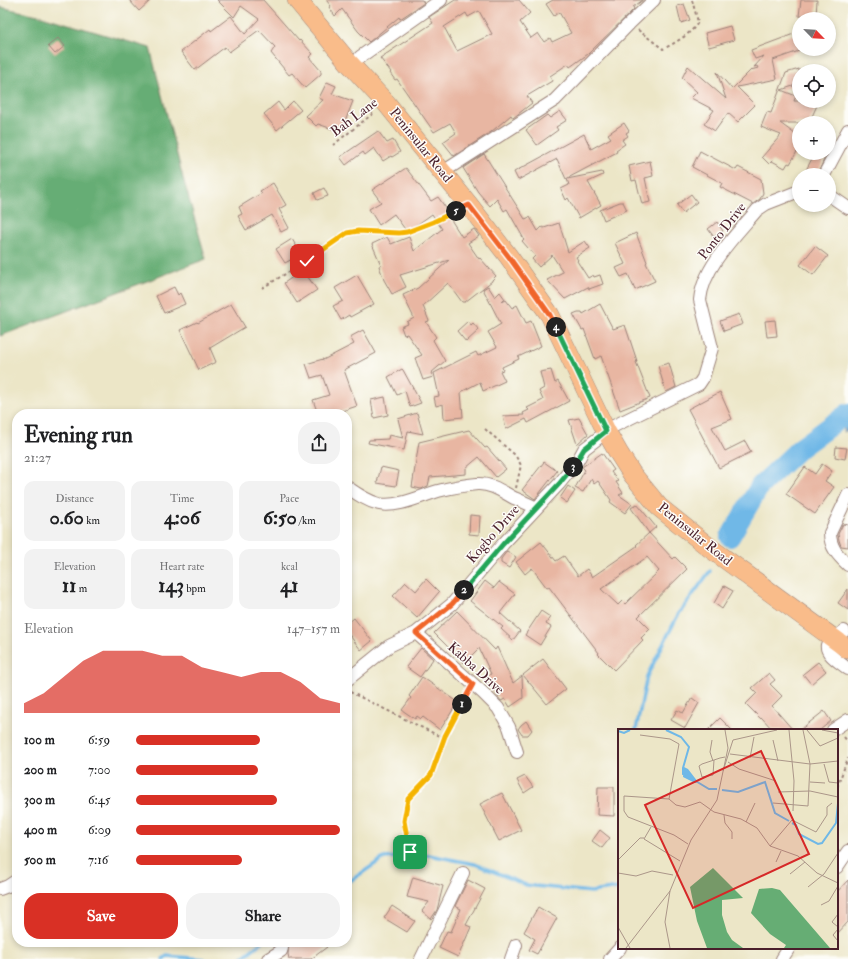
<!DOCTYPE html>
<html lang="en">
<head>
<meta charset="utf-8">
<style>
	body { margin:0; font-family:"IM FELL Double Pica",serif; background:#f2f2f2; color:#202124; height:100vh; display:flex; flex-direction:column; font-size:15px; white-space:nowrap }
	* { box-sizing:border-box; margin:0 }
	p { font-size:13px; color:#757577 }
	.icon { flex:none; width:22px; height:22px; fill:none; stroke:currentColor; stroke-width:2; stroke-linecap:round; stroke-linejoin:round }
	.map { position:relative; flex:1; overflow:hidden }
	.details { position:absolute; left:12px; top:409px; width:340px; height:538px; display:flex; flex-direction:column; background:#fff; border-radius:16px; box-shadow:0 2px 6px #0003 }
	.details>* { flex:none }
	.needle { width:26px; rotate:115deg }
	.buttons { position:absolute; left:792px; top:12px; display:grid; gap:8px }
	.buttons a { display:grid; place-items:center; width:44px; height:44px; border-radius:50%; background:#fff; box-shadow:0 2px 6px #0003; font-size:20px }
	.pin { position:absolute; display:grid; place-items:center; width:34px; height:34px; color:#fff; margin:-17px; border-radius:8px; box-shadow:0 2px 6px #0006 }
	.km { position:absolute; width:20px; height:20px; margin:-10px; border-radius:50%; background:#222; color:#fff; font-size:11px; line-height:20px; text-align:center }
	.round { display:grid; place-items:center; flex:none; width:42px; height:42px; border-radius:16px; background:#f2f2f2 }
	.summary { display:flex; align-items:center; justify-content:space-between; height:68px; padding:0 12px }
	h1 { font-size:22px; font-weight:800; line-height:30px }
	.metrics { display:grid; grid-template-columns:repeat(3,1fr); gap:6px; height:68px; padding:4px 12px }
	.metrics div { display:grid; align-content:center; border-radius:10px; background:#f2f2f2; text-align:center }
	.metrics b { font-size:20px; font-weight:800 }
	.metrics small { font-size:11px; font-weight:400 }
	.metrics p { font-size:11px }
	.chart { height:112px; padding:8px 12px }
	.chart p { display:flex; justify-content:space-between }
	.chart svg { width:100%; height:72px; margin-top:4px; fill:#d93025; opacity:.7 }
	.cta { display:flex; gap:8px; margin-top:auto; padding:8px 12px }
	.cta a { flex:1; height:46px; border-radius:16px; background:#d93025; color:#fff; font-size:16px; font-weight:800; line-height:46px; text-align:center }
	.cta a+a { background:#f2f2f2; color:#202124 }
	ul { padding:0 12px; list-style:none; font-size:13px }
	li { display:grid; grid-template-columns:64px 48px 1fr; align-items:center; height:30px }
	li i { height:10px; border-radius:5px; background:#d93025 }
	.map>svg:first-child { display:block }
	.forest { fill:#66ad74; stroke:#586650 }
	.water { fill:#6fb8e7; stroke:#5c6c89 }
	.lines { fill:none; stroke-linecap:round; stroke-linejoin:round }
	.stream { stroke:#6fb8e7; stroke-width:3.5 }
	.river { stroke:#6fb8e7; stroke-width:20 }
	.building { fill:#e8b6a2; fill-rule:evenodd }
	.street-casing { stroke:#9b8279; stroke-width:14 }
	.primary-casing { stroke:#9b8279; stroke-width:20 }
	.path { stroke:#9b8279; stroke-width:2; stroke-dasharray:3 3; stroke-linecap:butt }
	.street { stroke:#fff; stroke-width:12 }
	.primary { stroke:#f9bc8a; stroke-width:19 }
	.split-1-casing { stroke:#fff; stroke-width:8 }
	.split-2-casing { stroke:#fff; stroke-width:8 }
	.split-3-casing { stroke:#fff; stroke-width:8 }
	.split-4-casing { stroke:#fff; stroke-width:8 }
	.split-5-casing { stroke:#fff; stroke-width:8 }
	.split-6-casing { stroke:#fff; stroke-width:8 }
	.split-1 { stroke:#f5b400; stroke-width:5 }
	.split-2 { stroke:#f0652b; stroke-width:5 }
	.split-3 { stroke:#22a559; stroke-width:5 }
	.split-4 { stroke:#22a559; stroke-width:5 }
	.split-5 { stroke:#f0652b; stroke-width:5 }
	.split-6 { stroke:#f5b400; stroke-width:5 }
	.labels { text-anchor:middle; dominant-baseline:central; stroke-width:3; stroke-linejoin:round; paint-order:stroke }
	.street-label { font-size:14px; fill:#4a1f2b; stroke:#fdfcf7 }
	.inset-river { fill:none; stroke:#6fb8e7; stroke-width:2 }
	.inset-road { fill:none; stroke:#ab9689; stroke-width:1 }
	.view { fill:#d62828; fill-opacity:0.15; stroke:#d62828; stroke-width:2 }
	.inset-edge { fill:none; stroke:#4a1f2b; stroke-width:2 }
</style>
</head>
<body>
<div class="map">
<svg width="848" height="959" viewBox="0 0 848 959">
	<rect width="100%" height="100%" fill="#fdfcf7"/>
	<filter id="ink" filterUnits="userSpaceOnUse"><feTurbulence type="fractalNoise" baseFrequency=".025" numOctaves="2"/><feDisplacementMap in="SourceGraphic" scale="8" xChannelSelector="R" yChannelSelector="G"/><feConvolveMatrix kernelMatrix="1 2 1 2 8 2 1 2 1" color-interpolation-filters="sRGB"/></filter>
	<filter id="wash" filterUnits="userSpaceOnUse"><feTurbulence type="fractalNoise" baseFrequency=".012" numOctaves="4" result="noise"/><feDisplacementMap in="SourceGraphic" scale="16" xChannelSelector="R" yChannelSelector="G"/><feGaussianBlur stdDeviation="0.9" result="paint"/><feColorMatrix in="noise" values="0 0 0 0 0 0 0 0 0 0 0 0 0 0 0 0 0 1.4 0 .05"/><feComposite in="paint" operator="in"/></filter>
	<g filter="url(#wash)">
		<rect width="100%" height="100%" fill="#ece6c7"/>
		<path class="forest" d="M0 7 38 15 150 48 183 178 206 259 0 336Z"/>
		<path class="water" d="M848 407V430L844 432 845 408Z"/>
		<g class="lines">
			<path class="stream" d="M636 730 647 676 678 615 710 571
				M347 883 384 858 429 855 475 864 526 885 591 892 619 888
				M163 959 167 956 204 959
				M240 959 262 942"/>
			<path class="river" d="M730 537 760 486 800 448 848 413"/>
		</g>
		<g id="blocks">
			<path class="building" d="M129 0H151L139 11Z
				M217 0H263L299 41 300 40 313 54 309 57 321 71V74L305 88 292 73 289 75 271 53 275 47 259 30 229 52 225 47 195 70 181 52 210 29 211 31 231 16 245 34 259 19 241 6 234 17Z
				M326 0H422L424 3 400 19 399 17 369 42 358 31 342 9 335 16 329 7 331 6Z
				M455 0H519L530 13 520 22 531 38 538 33 544 42 550 38 552 42 571 33 559 12 554 16 546 4 553 0H643L633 7 634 9 588 54 570 67 568 64 550 76 552 81 527 96 532 103 513 118 511 115 491 132 454 156 443 142 456 133 450 123 434 132 397 79 395 80 390 73 391 72 380 58 433 23 429 17ZM479 11 492 34 457 51 444 27 466 13 468 17Z
				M801 0H817L816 17 799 16Z
				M684 4 690 20 681 23 677 6Z
				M730 26 734 40 709 47 705 33Z
				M799 32V51L773 60 777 79 737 87 755 105 738 122 728 113 715 131 704 124 714 110 691 98 697 92 682 78 688 66 726 99 717 72 732 89 751 70 758 68 757 66 754 67 764 56 755 59 751 50Z
				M58 38 65 46 55 54 48 46Z
				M799 69V84L781 90 796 96 794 101H819L809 123H780L799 137V148L790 164 788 163 785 168 772 161 769 164 762 157 781 135 761 127 767 112 771 113 786 73Z
				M327 82 336 86 332 94 353 101 341 132 318 124 316 126 306 116 323 100 319 98Z
				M293 101 301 110 277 130 264 114 278 102 284 110Z
				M560 111 567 120 556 127 558 130 537 145 526 130 547 115 550 118Z
				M624 123 629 131 626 133 628 136 622 140 625 144 616 150 617 152 566 179 557 159 518 180 514 172 584 134 591 149 611 138 608 134Z
				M378 131 387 143 393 140 400 152 392 157 391 156 383 161 374 148 365 155 363 152 346 165 340 157Z
				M700 151 736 170 738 167 761 179 763 193 760 199 753 204 720 187 722 183 692 167Z
				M815 153H827L817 175 806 170Z
				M484 154 525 219 530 217 538 231 542 227 544 228 559 223 568 252 585 241 590 248 576 257 578 260 577 261 588 278 593 275 594 277 600 275 603 284 589 289 588 287 565 299 547 280 563 272 552 255 539 267 532 259 535 256 522 241 524 239 507 209 504 211 497 199 490 206 478 192 463 168Z
				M650 161 653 176 645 178 650 202 642 204 636 180 632 181 629 166Z
				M406 168 431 201 438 197 448 211 446 212 462 237 474 229 479 236 468 243 479 259 480 258 496 276 492 280V281L465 302H462L448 283 423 306 429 321 426 322 436 337 433 340 445 361 431 373 433 377 423 380 415 358 422 355 407 334 404 335 401 327 408 324 407 322 414 318 403 295 418 288 449 260 400 275 406 287 392 294 384 280 379 266 381 265 372 244 387 237 391 244 409 237 414 251 442 229 432 214 407 232 394 214 379 225 369 209 381 202 372 190Z
				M602 172 603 175 588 182 601 205 579 218 568 198 566 200 561 189 569 185 567 179Z
				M273 183 286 205 279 209 289 228 281 232 272 215 246 230 238 216 242 214 239 207 262 193 260 191Z
				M324 188 328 196 317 200 314 193Z
				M691 194 697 202 683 213 677 205Z
				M620 202H623L627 210 604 220 600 210Z
				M717 222 723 231 714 237 708 229Z
				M636 233 647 262 646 263 655 281 635 290 628 274 621 277 616 268 625 264 615 243Z
				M292 239 301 254 285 263 276 249Z
				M815 246 828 256 813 275 800 265Z
				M303 270 317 290 297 303 284 283Z
				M357 275 374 304 350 317 349 315 341 320 333 306 343 301 335 288Z
				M488 286 495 297 500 292 505 299 502 302 506 300 512 308 517 305 526 323 531 321 541 346 518 357 519 359 502 367 503 370 500 371 505 381 483 391 480 382 461 392 463 417 444 419 443 404 436 406 434 397 439 396 434 373 476 352 478 356 497 347 488 332 501 324 483 289Z
				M174 287 178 295 180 293 185 304 164 313 156 296Z
				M231 304 245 327 210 348 216 362 199 370 180 330 197 322 198 323Z
				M600 304 613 329 625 325 637 361 636 362 650 398 620 410 601 356 595 359 584 329 582 330 573 314 578 312H582L583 314Z
				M739 314 743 324 724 331 720 321Z
				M775 320 777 336 767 337 765 321Z
				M468 321 471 325 473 323 479 330 466 342 457 331Z
				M363 330 376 353 344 370 357 406 333 414H318L313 400 329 395 322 375 311 378 306 364 323 359V360L354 344 350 337Z
				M669 363 676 387 666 392 658 366Z
				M402 369 403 370 421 403 410 407 405 391 397 395 388 377Z
				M551 370 555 383 558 381 569 401 528 423 526 419 506 429 503 416 524 415 523 413 529 410 527 408 543 400 539 391 544 388 540 372Z
				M720 392 732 419 712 427 725 451 745 441 751 452 719 468 688 409Z
				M385 397 388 415 374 418 371 400Z
				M417 413 423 434 408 431 404 450 368 443 369 440 388 439 389 435 403 438 398 419Z
				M579 418 588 434 577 444 569 420Z
				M469 430 485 448 487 447 506 469 496 477 479 457 466 468V474L430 477 428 486 421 489 412 487 419 442Z
				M836 447 847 448 845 459 835 457Z
				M602 453 614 470 611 472 618 481 616 482 623 493 619 495 632 504 625 513 610 502 611 500 598 481 594 484 591 479 583 492 575 488 585 470 582 467Z
				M544 462 557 471 535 499 522 490Z
				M822 464 832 471 825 481 834 487 815 514 786 494 805 467 815 474Z
				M381 467 399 471 396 486 377 483Z
				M568 486 575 491 567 503 560 498Z
				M637 504 656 527 649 533 673 559 675 557 687 569 638 617 650 629 641 638 643 640 614 670 598 654 599 653 549 587 547 588 532 568 525 574 516 562 541 542 556 561 564 556 578 576 587 569 592 577 637 546 636 545 649 533 631 508ZM647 557 659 571 625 604 622 601 618 605 601 589Z
				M470 515 480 516 479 535 469 534Z
				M843 524 848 525V547L841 546 839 540 838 534Z
				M507 551 516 557 509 568 501 563V559Z
				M426 579 439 592 417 618 393 596 406 582 416 591Z
				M485 581 494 588 499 582 515 594 500 613 520 631 513 640 501 629 503 627 470 601Z
				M724 586 733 591 722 609 714 603Z
				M848 589V610L838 603Z
				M457 611 495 650 497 647 513 683 522 676 523 698 510 707 505 699 501 701 498 697 487 682 485 677 491 674 479 648 464 663 434 633Z
				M541 611 550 617 546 624 551 627 540 645 525 635Z
				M354 618 372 641 361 650 347 632V624Z
				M421 648 433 659 420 677 406 667Z
				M543 659 566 689 547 704 523 675Z
				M818 662 826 671 811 684 803 674Z
				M769 673 775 680 770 684 782 696 772 706 793 730H773L762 718 761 719 746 704 757 693 752 688Z
				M422 677 458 702 440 730 423 717 421 719 417 716 415 719 402 710 411 698 409 696Z
				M692 698 699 703 685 728 671 720 677 710 683 713Z
				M824 711 831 721 820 730H800Z
				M720 718 732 730H708Z
				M526 721 532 730 528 735H522L518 729 521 725Z
				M525 776 533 787 524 793 517 780Z
				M598 787H614V816L597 815Z
				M502 793 521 830 499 841 480 804Z
				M600 830 610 838 602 848 592 841Z
				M413 877 443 886 437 910 431 919 422 911 429 902 407 897Z
				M468 880 485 889 466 925 471 927 458 957 439 948 447 931 451 932 461 909 455 906Z
				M848 880V922L837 934V892Z
				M392 906 415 921 407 932 384 918Z
				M538 907 557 918 537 954 529 950 535 939 524 932Z
				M289 942H323L327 947 311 959H289L288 954Z"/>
		</g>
	</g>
	<g filter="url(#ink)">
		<use href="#blocks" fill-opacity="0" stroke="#9b8279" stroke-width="1"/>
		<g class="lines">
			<g class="street-casing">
				<path id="street" d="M360 57 441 0
					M449 168 555 100 629 24 654 0
					M824 175 848 130
					M829 195 848 208
					M347 487C357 494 367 501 379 504 397 508 421 496 438 491 450 488 465 485 477 484 491 483 503 492 514 498 521 501 529 504 536 508
					M848 495 830 533C830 547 838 556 848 565
					M844 631 827 645C825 654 841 663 848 669
					M416 633 483 693 498 708 509 727 517 752
					M347 680 389 646 416 633 452 604 503 544 559 484 578 460 584 449 614 426 699 384 703 378 712 348 700 300C703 267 736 235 757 210L766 204 799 191
					M833 730 848 720
					M837 867 848 851
					M0 889 8 886 17 880
					M268 959 281 951 282 948 280 942
					M421 959 463 873
					M511 959 516 945
					M610 959 620 948
					M782 959 789 948"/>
			</g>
			<g class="primary-casing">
				<path id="primary" d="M297 0 349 63 387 104 416 140 469 205 509 257 550 315 606 431 618 452 632 474 659 507 710 548 848 649"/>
			</g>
			<path class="path" d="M638 30 663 49C673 44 693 33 698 22L692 0
				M333 145 375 112
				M262 288 307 261 347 233 358 231 399 233 407 232 433 222 456 211
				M485 429 515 455 521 465 516 488
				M350 692 439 736H445L468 694
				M844 737 848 742
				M837 787 848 758
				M410 852 404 821 407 799 431 775 445 736"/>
			<use href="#street" class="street"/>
			<use href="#primary" class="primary"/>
		</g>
	</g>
	<g class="lines" filter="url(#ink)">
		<g class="split-1-casing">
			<path id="split-1" d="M410 852 404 821 408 799 431 775 445 736 462 704"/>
		</g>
		<g class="split-2-casing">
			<path id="split-2" d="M462 704 473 684 416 633 452 604 464 590"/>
		</g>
		<g class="split-3-casing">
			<path id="split-3" d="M464 590 503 544 559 484 573 467"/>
		</g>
		<g class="split-4-casing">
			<path id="split-4" d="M556 327 606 431 584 449 573 467"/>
		</g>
		<g class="split-5-casing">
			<path id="split-5" d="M456 211 469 205 509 257 550 315 556 327"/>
		</g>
		<g class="split-6-casing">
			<path id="split-6" d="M307 261 347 233 358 231 399 233 407 232 433 222 456 211"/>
		</g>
		<use href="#split-1" class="split-1"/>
		<use href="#split-2" class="split-2"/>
		<use href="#split-3" class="split-3"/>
		<use href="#split-4" class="split-4"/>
		<use href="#split-5" class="split-5"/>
		<use href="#split-6" class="split-6"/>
	</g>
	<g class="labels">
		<g class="street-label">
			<text transform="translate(354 117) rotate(-37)">Bah Lane</text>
			<text transform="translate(421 145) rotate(51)">Peninsular Road</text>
			<text transform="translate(722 231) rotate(-52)">Ponto Drive</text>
			<text transform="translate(493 534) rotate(-49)">Kogbo Drive</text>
			<text transform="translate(695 534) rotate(39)">Peninsular Road</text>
			<text transform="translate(476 668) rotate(42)">Kabba Drive</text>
		</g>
	</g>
	<g transform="translate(618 729)">
		<rect width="220" height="220" fill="#ece6c7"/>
		<path d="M95 139 125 169 104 171V186L109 203 114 211 125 219H89L79 192 72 158ZM154 159 162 161 212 219H166L168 216 152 205 133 184 141 160Z" fill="#66ad74"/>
		<path d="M66 38 70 40 80 53 77 54 65 48Z" fill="#6fb8e7"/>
		<path class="inset-river" d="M48 1 63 8 71 18 65 39V45L69 46M0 2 6 4 12 1M76 51 91 60H99M104 61 120 63 147 53 157 84 171 92M174 94 178 96 181 105 200 115 204 114 218 94 220 74"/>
		<path class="inset-road" d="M171 1 176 52 175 82M189 1 202 17 220 9M204 1 220 4M22 6 52 10 61 15 51 70M94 11 92 23 95 32M155 11 160 32M112 25 192 35 220 32M132 29 136 8M96 31 95 46 84 48 81 37 84 35 102 29 107 28M110 33 121 40 158 52M206 35 211 53 220 54M105 42 115 11 159 1M192 53 207 54M160 63 192 62 220 68M155 74 190 77 192 35 185 1M106 86 107 94 114 103V110M128 93 137 74M33 98 26 110 62 132M70 115 56 106 10 88 6 82V67L51 70 58 76 67 78 82 73 96 83 123 90 139 99 152 117 180 127 199 144 220 154M152 117 174 91 198 103 209 86V78L214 74M0 131 22 109H26M158 133 163 122M0 144 18 147 34 142 55 146M172 145 187 133M190 158 206 145 220 124M203 176 211 172 220 157M220 185 214 193 220 198M0 198 12 219M220 200 215 206 220 212M8 219 52 162M52 219 47 193 52 162 73 111 99 71 110 19 107 1"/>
		<path class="view" d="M143 22 191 125 75 179 27 76Z"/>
		<rect width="220" height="220" class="inset-edge"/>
	</g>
</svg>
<div class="buttons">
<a><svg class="needle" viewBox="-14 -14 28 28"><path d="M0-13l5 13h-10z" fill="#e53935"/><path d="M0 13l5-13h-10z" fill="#757577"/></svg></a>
<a><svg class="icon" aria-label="locate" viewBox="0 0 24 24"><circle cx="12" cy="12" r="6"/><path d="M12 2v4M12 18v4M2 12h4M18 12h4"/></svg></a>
<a>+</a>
<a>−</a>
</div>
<div class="pin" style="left:410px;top:852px;background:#1e9e55"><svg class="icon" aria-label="arrive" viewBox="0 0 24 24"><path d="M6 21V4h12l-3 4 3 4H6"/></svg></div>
<div class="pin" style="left:307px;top:261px;background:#d93025"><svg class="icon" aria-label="check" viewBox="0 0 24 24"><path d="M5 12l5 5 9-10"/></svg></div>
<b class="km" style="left:462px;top:704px">1</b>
<b class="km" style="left:464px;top:590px">2</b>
<b class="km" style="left:573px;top:467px">3</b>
<b class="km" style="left:556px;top:327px">4</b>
<b class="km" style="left:456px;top:211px">5</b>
<section class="details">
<div class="summary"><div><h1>Evening run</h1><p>21:27</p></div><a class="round"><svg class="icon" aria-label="share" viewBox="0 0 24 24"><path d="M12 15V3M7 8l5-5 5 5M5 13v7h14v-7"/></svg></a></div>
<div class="metrics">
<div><p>Distance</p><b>0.60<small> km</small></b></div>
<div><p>Time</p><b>4:06</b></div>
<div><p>Pace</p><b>6:50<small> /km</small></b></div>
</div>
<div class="metrics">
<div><p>Elevation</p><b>11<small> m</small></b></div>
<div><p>Heart rate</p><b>143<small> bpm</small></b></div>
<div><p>kcal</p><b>41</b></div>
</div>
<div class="chart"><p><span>Elevation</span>147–157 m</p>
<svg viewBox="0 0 160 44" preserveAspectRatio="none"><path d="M0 44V38L10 32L20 22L30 12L40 6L50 6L60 6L70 9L80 9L90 16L100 19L110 22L120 19L130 19L140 25L150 35L160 38V44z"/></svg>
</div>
<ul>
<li><b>100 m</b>6:59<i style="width:61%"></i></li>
<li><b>200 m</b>7:00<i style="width:60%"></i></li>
<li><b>300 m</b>6:45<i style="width:69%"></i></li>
<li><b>400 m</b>6:09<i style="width:100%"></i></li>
<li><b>500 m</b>7:16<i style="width:52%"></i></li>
</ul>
<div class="cta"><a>Save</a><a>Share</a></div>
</section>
</div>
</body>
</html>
